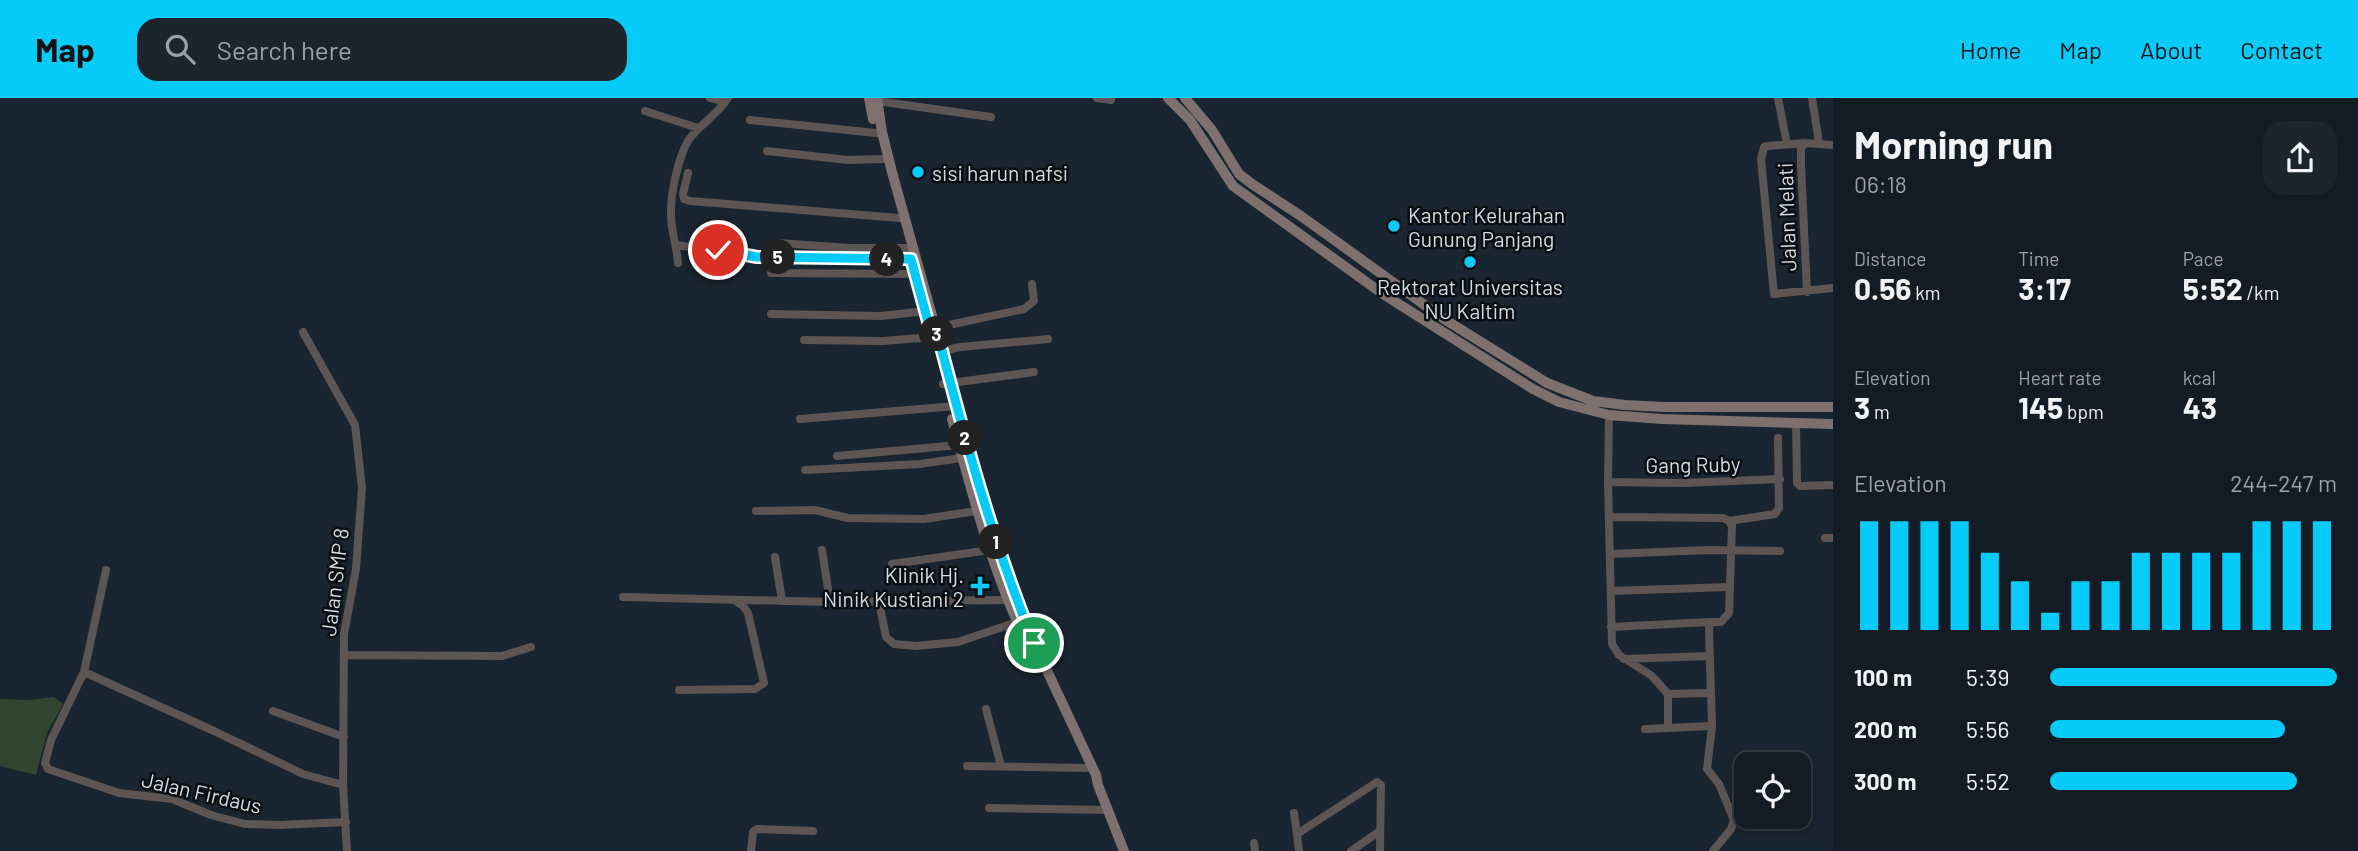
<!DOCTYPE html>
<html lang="en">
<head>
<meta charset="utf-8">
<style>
	body { margin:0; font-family:Barlow,sans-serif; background:#1c252c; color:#f1f3f6; height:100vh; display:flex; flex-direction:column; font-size:26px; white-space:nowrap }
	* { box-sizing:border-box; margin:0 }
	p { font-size:23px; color:#9da1a6 }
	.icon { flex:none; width:38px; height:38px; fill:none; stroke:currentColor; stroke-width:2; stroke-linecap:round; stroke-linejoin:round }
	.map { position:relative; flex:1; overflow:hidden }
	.drawer { display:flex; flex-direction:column; background:#131c24; width:525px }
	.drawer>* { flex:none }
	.tools { position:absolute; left:1734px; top:654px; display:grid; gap:14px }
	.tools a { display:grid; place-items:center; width:77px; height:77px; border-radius:14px; background:#131c24; box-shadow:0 4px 10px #0003,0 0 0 2px #323a41; font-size:35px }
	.pin { position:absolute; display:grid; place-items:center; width:60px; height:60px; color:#fff; margin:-30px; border:4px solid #fff; border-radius:50%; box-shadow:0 2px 7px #0007 }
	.km { position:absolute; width:35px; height:35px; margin:-18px; border-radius:50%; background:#222; color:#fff; font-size:19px; line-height:35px; text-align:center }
	.round { display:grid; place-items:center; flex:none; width:74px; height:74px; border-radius:21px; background:#1c252c }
	.overview { display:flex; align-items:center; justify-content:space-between; height:119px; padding:0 21px }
	h1 { font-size:38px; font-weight:700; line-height:52px }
	.figures { display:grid; grid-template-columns:repeat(3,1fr); gap:10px; height:119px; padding:7px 21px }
	.figures div { display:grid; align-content:center }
	.figures b { font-size:30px; font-weight:700 }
	.figures small { font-size:19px; font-weight:400 }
	.figures p { font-size:19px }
	.chart { height:196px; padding:14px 21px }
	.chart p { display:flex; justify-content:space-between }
	.chart svg { width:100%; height:126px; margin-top:7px; stroke:#06cbf9; stroke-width:6 }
	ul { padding:0 21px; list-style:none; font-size:23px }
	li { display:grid; grid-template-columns:112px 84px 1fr; align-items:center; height:52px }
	li i { height:18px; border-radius:9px; background:#06cbf9 }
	header { display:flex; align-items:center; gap:42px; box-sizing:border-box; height:98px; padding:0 35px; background:#06cbf9; color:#111 }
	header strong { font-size:33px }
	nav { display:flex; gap:38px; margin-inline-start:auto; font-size:24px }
	.search { width:490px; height:63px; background:#1c252c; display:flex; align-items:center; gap:18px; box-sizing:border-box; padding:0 24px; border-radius:21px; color:#9da1a6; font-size:26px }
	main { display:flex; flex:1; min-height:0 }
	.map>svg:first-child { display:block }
	.green { fill:#31452f }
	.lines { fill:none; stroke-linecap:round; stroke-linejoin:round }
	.street { stroke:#5d5553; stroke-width:8 }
	.secondary { stroke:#7e706e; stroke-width:10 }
	.route-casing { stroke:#fff; stroke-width:14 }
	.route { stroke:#06cbf9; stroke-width:9 }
	.poi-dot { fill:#06cbf9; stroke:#080e12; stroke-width:2.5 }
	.labels { text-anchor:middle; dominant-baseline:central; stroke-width:5; stroke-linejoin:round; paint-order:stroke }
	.poi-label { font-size:21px; fill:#d4dce3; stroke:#080e12; text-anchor:start }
	.street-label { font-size:21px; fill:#d4dce3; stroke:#080e12 }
</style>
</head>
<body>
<header>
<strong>Map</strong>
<div class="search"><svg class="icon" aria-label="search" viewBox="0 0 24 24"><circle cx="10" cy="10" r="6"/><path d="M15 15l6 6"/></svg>Search here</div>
<nav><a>Home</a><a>Map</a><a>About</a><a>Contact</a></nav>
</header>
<main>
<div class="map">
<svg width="1833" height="753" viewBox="0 0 1833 753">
	<rect width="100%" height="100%" fill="#192530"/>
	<path class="green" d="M54 599 63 606 47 635 36 677 0 668V601L28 602Z"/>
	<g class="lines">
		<path class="street" d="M710 0 725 4
			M1097 0 1111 2
			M1778 0 1787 46
			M1812 0 1819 45
			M877 3 991 19
			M645 13 698 30
			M750 22 876 35
			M1805 45 1801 50V67L1807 194
			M1833 47 1805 45 1768 48 1764 49 1761 61 1774 196 1833 190
			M767 53 848 62 883 61
			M688 75 683 96 684 101 690 103 899 120
			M778 145 850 150H914
			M677 147 757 159 911 161
			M678 165C677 149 671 133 671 117 670 98 678 60 688 43 697 28 717 18 728 0
			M771 175 916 176
			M771 216 881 218 926 213
			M930 231 1024 211 1034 203 1032 186
			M303 234 355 327 362 390 356 471 344 536 343 687 347 753
			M804 242 883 243 932 239
			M942 253 960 249 1048 241
			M943 286 1034 274
			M1609 317 1608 384 1612 546 1619 557 1652 578 1668 596 1710 595
			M800 321 956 308
			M1796 324 1797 385 1800 388 1833 387
			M837 358 959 347
			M805 372 920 366 968 359
			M1608 384 1683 385 1780 381
			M756 413 815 412 848 420 924 421 983 412
			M1610 419 1723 420 1729 423 1775 416 1779 410 1778 340
			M1825 440H1833
			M822 452 830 504
			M1610 456 1709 452 1780 453
			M775 459 782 503
			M892 466 990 452
			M106 472 84 574 51 642 45 665 48 671 119 695 172 701 211 717 245 726 280 727 346 724
			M1611 493 1729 489
			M623 499 830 504 1007 502
			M879 504 886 539 894 546 916 548 958 544 1017 524
			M1611 529 1710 524
			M344 557 502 558 531 549
			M1624 561 1709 558
			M84 574 214 633 303 676 343 687
			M679 592 755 591 764 585 748 515 743 508 736 503
			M1668 596V630
			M986 611 1001 668
			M273 613 344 639
			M1645 631 1712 628
			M967 668 1086 670
			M989 710 1109 712
			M1294 715 1297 736
			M1254 745 1255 753
			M751 753 753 734 757 731 813 733
			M1299 753 1297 736 1377 684 1381 687 1380 753
			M1351 753 1380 733
			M1713 753 1731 731 1734 722 1719 686 1707 671 1712 628 1709 533 1710 524H1721L1729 515 1732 428 1729 423"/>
		<path class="secondary" d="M869 0 873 21
			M877 0 882 34 892 74 986 412 1011 489 1034 545 1096 677 1098 687 1124 753
			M1168 0 1190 22 1233 88 1383 196 1533 291 1559 304 1609 317 1662 321 1833 326
			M1185 0 1212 32 1239 76 1252 86 1301 118 1444 221 1547 285 1593 303 1625 307 1665 309H1833
			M952 321C972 396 992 471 1025 541"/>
	</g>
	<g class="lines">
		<g class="route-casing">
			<path id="route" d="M718 152 757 159 911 161 930 231 936 230C964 337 992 443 1034 545"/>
		</g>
		<use href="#route" class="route"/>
	</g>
	<g class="poi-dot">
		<circle cx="918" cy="74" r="7"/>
		<circle cx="1394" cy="128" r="7"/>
		<circle cx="1470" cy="164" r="7"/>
		<path d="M976.5 477.5h7v7h7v7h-7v7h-7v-7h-7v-7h7z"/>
	</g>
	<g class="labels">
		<g class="poi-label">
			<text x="932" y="74">sisi harun nafsi</text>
			<text x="1408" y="116">Kantor Kelurahan<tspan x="1408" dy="24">Gunung Panjang</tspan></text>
			<text x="1470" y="188" text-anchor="middle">Rektorat Universitas<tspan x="1470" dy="24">NU Kaltim</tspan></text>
			<text x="964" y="476" text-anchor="end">Klinik Hj.<tspan x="964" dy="24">Ninik Kustiani 2</tspan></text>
		</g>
		<g class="street-label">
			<text transform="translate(1786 119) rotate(-92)">Jalan Melati</text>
			<text transform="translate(1693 366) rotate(-1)">Gang Ruby</text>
			<text transform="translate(334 484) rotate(-83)">Jalan SMP 8</text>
			<text transform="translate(202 694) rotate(13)">Jalan Firdaus</text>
		</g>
	</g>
</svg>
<div class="tools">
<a><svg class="icon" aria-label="locate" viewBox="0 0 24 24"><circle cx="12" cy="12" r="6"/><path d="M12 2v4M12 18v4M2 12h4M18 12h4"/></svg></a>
</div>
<div class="pin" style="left:1034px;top:545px;background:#1e9e55"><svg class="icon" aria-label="arrive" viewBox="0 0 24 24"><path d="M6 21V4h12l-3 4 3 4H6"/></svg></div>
<div class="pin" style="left:718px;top:152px;background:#d93025"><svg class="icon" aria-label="check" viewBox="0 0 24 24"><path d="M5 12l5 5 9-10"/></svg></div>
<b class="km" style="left:996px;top:444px">1</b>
<b class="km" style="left:965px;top:340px">2</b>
<b class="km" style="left:937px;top:236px">3</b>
<b class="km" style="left:887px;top:161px">4</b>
<b class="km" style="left:778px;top:159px">5</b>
</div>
<section class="drawer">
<div class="overview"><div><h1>Morning run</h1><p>06:18</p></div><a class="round"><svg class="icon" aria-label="share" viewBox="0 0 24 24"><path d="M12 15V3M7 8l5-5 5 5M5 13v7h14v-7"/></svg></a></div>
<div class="figures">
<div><p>Distance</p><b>0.56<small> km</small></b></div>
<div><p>Time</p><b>3:17</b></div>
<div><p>Pace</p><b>5:52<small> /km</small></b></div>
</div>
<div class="figures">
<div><p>Elevation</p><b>3<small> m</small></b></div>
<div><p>Heart rate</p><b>145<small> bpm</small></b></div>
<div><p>kcal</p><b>43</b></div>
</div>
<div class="chart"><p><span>Elevation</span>244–247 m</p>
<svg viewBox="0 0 160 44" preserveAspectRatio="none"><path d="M5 44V6M15 44V6M25 44V6M35 44V6M45 44V17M55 44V27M65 44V38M75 44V27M85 44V27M95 44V17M105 44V17M115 44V17M125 44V17M135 44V6M145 44V6M155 44V6"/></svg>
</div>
<ul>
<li><b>100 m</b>5:39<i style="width:100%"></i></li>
<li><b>200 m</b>5:56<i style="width:82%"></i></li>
<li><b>300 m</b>5:52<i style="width:86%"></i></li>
</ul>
</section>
</main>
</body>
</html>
